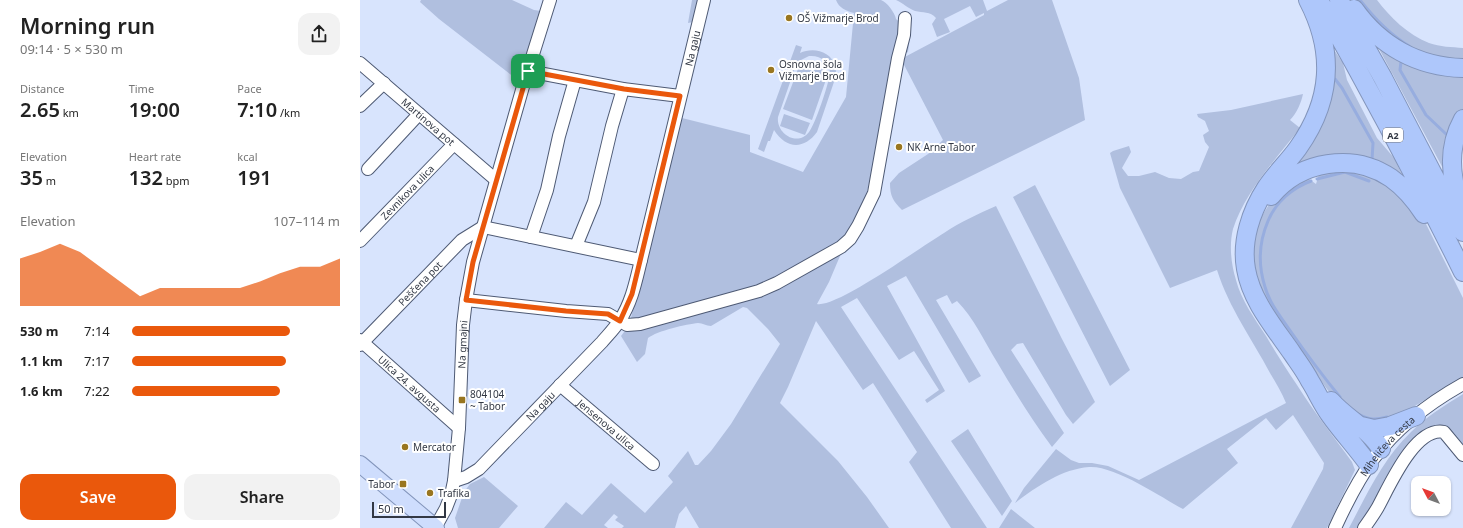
<!DOCTYPE html>
<html lang="en">
<head>
<meta charset="utf-8">
<style>
	body { margin:0; font-family:"Noto Sans",sans-serif; background:#f2f2f2; color:#222; height:100vh; display:flex; flex-direction:column; font-size:15px; white-space:nowrap }
	* { box-sizing:border-box; margin:0 }
	p { font-size:13px; color:#767676 }
	.icon { flex:none; width:22px; height:22px; fill:none; stroke:currentColor; stroke-width:2; stroke-linecap:round; stroke-linejoin:round }
	.map { position:relative; flex:1; overflow:hidden }
	.side { display:flex; flex-direction:column; background:#fff; width:360px }
	.side>* { flex:none }
	.needle { width:26px; rotate:311deg }
	.buttons { position:absolute; left:1051px; top:476px; display:grid; gap:8px }
	.buttons a { display:grid; place-items:center; width:40px; height:40px; border-radius:8px; background:#fff; box-shadow:0 1px 3px #0004; font-size:20px }
	.scale { position:absolute; left:12px; bottom:10px; width:74px; box-sizing:border-box; padding-left:4px; border:2px solid #323844; border-top:0; font-size:11px; line-height:14px; white-space:nowrap; color:#323844; -webkit-text-stroke:3px #fff; paint-order:stroke }
	.pin { position:absolute; display:grid; place-items:center; width:34px; height:34px; color:#fff; margin:-17px; border-radius:8px; box-shadow:0 2px 6px #0006 }
	.round { display:grid; place-items:center; flex:none; width:42px; height:42px; border-radius:12px; background:#f2f2f2 }
	.headline { display:flex; align-items:center; justify-content:space-between; height:68px; padding:0 20px }
	h1 { font-size:22px; font-weight:600; line-height:30px }
	.metrics { display:grid; grid-template-columns:repeat(3,1fr); gap:6px; height:68px; padding:4px 20px }
	.metrics div { display:grid; align-content:center }
	.metrics b { font-size:20px; font-weight:600 }
	.metrics small { font-size:11px; font-weight:400 }
	.metrics p { font-size:11px }
	.chart { height:112px; padding:8px 20px }
	.chart p { display:flex; justify-content:space-between }
	.chart svg { width:100%; height:72px; margin-top:4px; fill:#ea580c; opacity:.7 }
	.cta { display:flex; gap:8px; margin-top:auto; padding:8px 20px }
	.cta a { flex:1; height:46px; border-radius:12px; background:#ea580c; color:#fff; font-size:16px; font-weight:600; line-height:46px; text-align:center }
	.cta a+a { background:#f2f2f2; color:#222 }
	ul { padding:0 20px; list-style:none; font-size:13px }
	li { display:grid; grid-template-columns:64px 48px 1fr; align-items:center; height:30px }
	li i { height:10px; border-radius:5px; background:#ea580c }
	main { display:flex; flex:1; min-height:0 }
	.map>svg:first-child { display:block }
	.green { fill:#b0bfdf; fill-rule:evenodd }
	.lines { fill:none; stroke-linecap:round; stroke-linejoin:round }
	.stream { stroke:#97addf; stroke-width:3 }
	.minor-casing { stroke:#4e5a74; stroke-width:14 }
	.major-casing { stroke:#8395bb; stroke-width:18 }
	.highway-casing { stroke:#8395bb; stroke-width:20 }
	.minor { stroke:#fff; stroke-width:12 }
	.major { stroke:#ceddfd; stroke-width:16 }
	.highway { stroke:#aec7fb; stroke-width:18 }
	.route-casing { stroke:#fff; stroke-width:8 }
	.route { stroke:#ea580c; stroke-width:5 }
	.poi-dot { fill:#997620; stroke:#fff; stroke-width:1.5 }
	.labels { text-anchor:middle; dominant-baseline:central; stroke-width:4; stroke-linejoin:round; paint-order:stroke }
	.shield { fill:#fff; stroke:#70747c; stroke-width:1 }
	.shield-label { font-size:9px; font-weight:bold; fill:#323844 }
	.poi-label { font-size:10px; fill:#323844; stroke:#fff; text-anchor:start }
	.street-label { font-size:10px; fill:#323844; stroke:#fff }
</style>
</head>
<body>
<main>
<section class="side">
<div class="headline"><div><h1>Morning run</h1><p>09:14 · 5 × 530 m</p></div><a class="round"><svg class="icon" aria-label="share" viewBox="0 0 24 24"><path d="M12 15V3M7 8l5-5 5 5M5 13v7h14v-7"/></svg></a></div>
<div class="metrics">
<div><p>Distance</p><b>2.65<small> km</small></b></div>
<div><p>Time</p><b>19:00</b></div>
<div><p>Pace</p><b>7:10<small> /km</small></b></div>
</div>
<div class="metrics">
<div><p>Elevation</p><b>35<small> m</small></b></div>
<div><p>Heart rate</p><b>132<small> bpm</small></b></div>
<div><p>kcal</p><b>191</b></div>
</div>
<div class="chart"><p><span>Elevation</span>107–114 m</p>
<svg viewBox="0 0 160 44" preserveAspectRatio="none"><path d="M0 44V15L10 11L20 6L30 11L40 20L50 29L60 38L70 33L80 33L90 33L100 33L110 33L120 29L130 24L140 20L150 20L160 15V44z"/></svg>
</div>
<ul>
<li><b>530 m</b>7:14<i style="width:76%"></i></li>
<li><b>1.1 km</b>7:17<i style="width:74%"></i></li>
<li><b>1.6 km</b>7:22<i style="width:71%"></i></li>
</ul>
<div class="cta"><a>Save</a><a>Share</a></div>
</section>
<div class="map">
<svg width="1103" height="528" viewBox="0 0 1103 528">
	<rect width="100%" height="100%" fill="#d8e4fd"/>
	<path class="green" d="M61 0H152L174 10 181 11 160 76 158 78H155L79 19 60 2Z
		M332 0H339L333 22 328 23Z
		M476 0C486 0 513 0 521 0 527 2 535 13 536 19 543 24 544 32 550 37L548 52 537 57 507 192 487 237 400 288 270 321 285 268 322 118 390 135V152L443 172 486 97 494 13C486 11 479 8 476 0Z
		M536 0H623L627 11 648 0H692L719 78 725 120 542 210C533 201 530 196 530 183L539 173 568 154 583 140 541 59 624 15V13L616 17 610 6 584 19 590 32 577 37 572 24 576 18C570 11 563 13 555 11 549 9 543 3 536 0Z
		M992 0H1017C1030 17 1048 35 1069 43 1080 47 1092 47 1103 48V63L1049 51 995 4Z
		M970 44 983 63 987 80 1017 138 1035 159 1046 184 1026 169 932 171Z
		M436 45 442 47 440 53C453 47 471 51 475 66 476 69 476 73 476 76L457 132C444 150 426 149 414 130L410 141H408L404 152 398 149ZM449 56C461 55 469 62 470 73 469 83 455 125 449 132 438 147 416 134 418 117L435 68 441 60Z
		M1017 45 1103 72V111L1086 174Z
		M441 61 469 71 452 120 423 109Z
		M943 94C941 103 937 113 930 120L940 128C916 159 885 192 873 229 869 245 871 264 876 280 881 300 895 319 906 336 916 353 926 369 937 385 954 412 974 437 992 462L995 470 967 528H931L963 469 964 463 933 415 916 430 906 418 867 449 878 463 823 509C801 497 754 465 729 467 702 469 676 487 655 503L664 488 696 449 711 460 719 463H732L748 466 779 480 926 403C922 393 916 383 910 373 892 339 869 308 857 270L810 288 760 188 750 153 753 151 769 146 771 152 762 168 768 176H779L795 172 809 178 821 179 833 172 839 171 849 147 845 142 843 135 849 131 845 121 838 117 837 114 871 110Z
		M424 114 450 123 445 135 420 126Z
		M980 167 1024 179 1064 220 1103 298V377L1035 418 1007 423 972 396 912 313 895 278 893 247 896 230 903 214 910 203 946 177 956 184 960 171Z
		M675 185 770 370 750 386 653 197Z
		M636 206 702 339 735 402 713 424 706 415 663 343 657 344 651 350 704 433 692 447C672 420 654 391 637 362 624 341 614 318 597 301L592 304 587 295 576 300 621 376 609 383 546 276 527 286 585 391 567 403 565 400 579 390 554 351 539 360 497 298 481 307 627 528H591L549 462 557 452 513 383 503 390 456 321 428 387 420 403 478 461 507 497 529 528H339L326 506 319 514 315 528H262L264 526 255 520 258 517 254 514 244 525 248 528H184L206 502 222 515 251 483 285 513 313 482 308 476 328 451 335 465H338L351 451 371 424 420 344 408 329 387 308 383 307 351 326C346 326 343 323 338 323 327 324 297 331 288 338L285 354 277 362 261 336 264 332 378 299 478 253 480 256 469 282 457 304C477 308 562 246 584 233 600 222 618 214 636 206Z
		M1103 394V449L1086 428 1081 426H1076L1053 442 1038 458 1020 491 998 528H989C1007 494 1023 459 1051 432 1066 417 1085 405 1103 394Z
		M608 429 652 501 642 516 591 441Z
		M124 477 158 506 139 528H98L95 518 104 492 110 484Z
		M651 509 675 528H639Z"/>
	<g class="lines">
		<path class="stream" d="M1000 0C1014 18 1029 34 1049 46
			M1041 62 1040 70 1066 115 1086 134
			M975 79 982 88 1013 143 1012 160
			M957 179 985 172 1009 181
			M951 181C932 188 916 202 908 221 899 242 898 265 905 287 909 302 920 316 929 329 945 352 962 375 980 397
			M998 414C1009 420 1016 420 1027 417"/>
		<g class="minor-casing">
			<g id="minor">
				<path id="s1" d="M0 63 136 180"/>
				<path d="M168 71 263 89 320 96"/>
				<path d="M0 106 24 83"/>
				<path d="M8 169 59 114"/>
				<path d="M171 237 187 190 199 136 215 80"/>
				<path id="s2" d="M0 241 94 144"/>
				<path d="M216 246 234 202 252 126 263 89"/>
				<path d="M106 300 206 311 248 314 267 325 280 324 399 291 417 283 481 247 490 239 498 226 514 193 538 58 544 35 545 18"/>
				<path id="s3" d="M0 340 99 428"/>
				<path id="s4" d="M0 345 102 240 123 227 281 260"/>
				<path id="s5" d="M200 385 293 464"/>
				<path id="s6" d="M94 481 106 477 119 469 242 342C248 335 255 328 260 320 272 302 276 280 281 260L344 0"/>
				<path id="s7" d="M75 528 86 508 91 495 94 481 99 428 103 325 106 300 113 262 164 83 190 0"/>
				<path id="s8" d="M975 528C986 504 998 480 1014 458 1037 428 1069 403 1103 384"/>
				<path d="M1004 528C1009 521 1014 514 1018 507 1029 487 1055 426 1084 432L1103 455"/>
			</g>
		</g>
		<g class="major-casing">
			<path id="major" d="M0 464 76 528"/>
		</g>
		<g class="highway-casing">
			<path id="highway" d="M948 0C975 52 972 100 938 148 928 162 915 174 906 188 891 211 881 241 886 269 891 300 914 327 932 353 938 362 945 371 950 381 957 392 962 404 970 415 982 432 997 448 1009 465
				M979 0 1023 78 1103 232
				M961 4C1011 92 1058 181 1103 272
				M994 9C1020 46 1058 67 1103 68
				M911 196C940 161 993 152 1031 178 1045 188 1055 200 1064 214
				M1103 210C1090 180 1087 148 1103 119
				M971 401C986 418 1010 430 1021 449
				M997 425 1014 429 1030 426 1056 416"/>
		</g>
		<use href="#minor" class="minor"/>
		<use href="#major" class="major"/>
		<use href="#highway" class="highway"/>
	</g>
	<g class="lines">
		<g class="route-casing">
			<path id="route" d="M168 71 264 89 320 96 272 294 260 321 248 314 206 311 106 300 113 262Z"/>
		</g>
		<use href="#route" class="route"/>
	</g>
	<g class="poi-dot">
		<circle cx="429" cy="18" r="4"/>
		<circle cx="411" cy="70" r="4"/>
		<circle cx="539" cy="147" r="4"/>
		<rect x="98" y="396" width="8" height="8" rx="2"/>
		<circle cx="45" cy="447" r="4"/>
		<rect x="39" y="480" width="8" height="8" rx="2"/>
		<circle cx="70" cy="493" r="4"/>
	</g>
	<g class="labels">
		<rect class="shield" x="1023" y="128" width="20" height="14" rx="3"/>
		<g class="shield-label">
			<text x="1033" y="135">A2</text>
		</g>
		<g class="poi-label">
			<text x="437" y="18">OŠ Vižmarje Brod</text>
			<text x="419" y="64">Osnovna šola<tspan x="419" dy="12">Vižmarje Brod</tspan></text>
			<text x="547" y="147">NK Arne Tabor</text>
			<text x="110" y="394">804104<tspan x="110" dy="12">~ Tabor</tspan></text>
			<text x="53" y="447">Mercator</text>
			<text x="35" y="484" text-anchor="end">Tabor</text>
			<text x="78" y="493">Trafika</text>
		</g>
		<g class="street-label">
			<text stroke="none"><textPath href="#s6" startOffset="515">Na gaju</textPath></text>
			<text stroke="none"><textPath href="#s1" startOffset="90">Martinova pot</textPath></text>
			<text stroke="none"><textPath href="#s2" startOffset="68">Zevnikova ulica</textPath></text>
			<text stroke="none"><textPath href="#s4" startOffset="86">Peščena pot</textPath></text>
			<text stroke="none"><textPath href="#s7" startOffset="188">Na gmajni</textPath></text>
			<text stroke="none"><textPath href="#s3" startOffset="66">Ulica 24. avgusta</textPath></text>
			<text stroke="none"><textPath href="#s6" startOffset="116">Na gaju</textPath></text>
			<text stroke="none"><textPath href="#s5" startOffset="61">Jensenova ulica</textPath></text>
			<text stroke="none"><textPath href="#s8" startOffset="98">Miheličeva cesta</textPath></text>
		</g>
	</g>
</svg>
<div class="buttons">
<a><svg class="needle" viewBox="-14 -14 28 28"><path d="M0-13l5 13h-10z" fill="#e53935"/><path d="M0 13l5-13h-10z" fill="#767676"/></svg></a>
</div>
<div class="scale">50 m</div>
<div class="pin" style="left:168px;top:71px;background:#1e9e55"><svg class="icon" aria-label="arrive" viewBox="0 0 24 24"><path d="M6 21V4h12l-3 4 3 4H6"/></svg></div>
</div>
</main>
</body>
</html>
